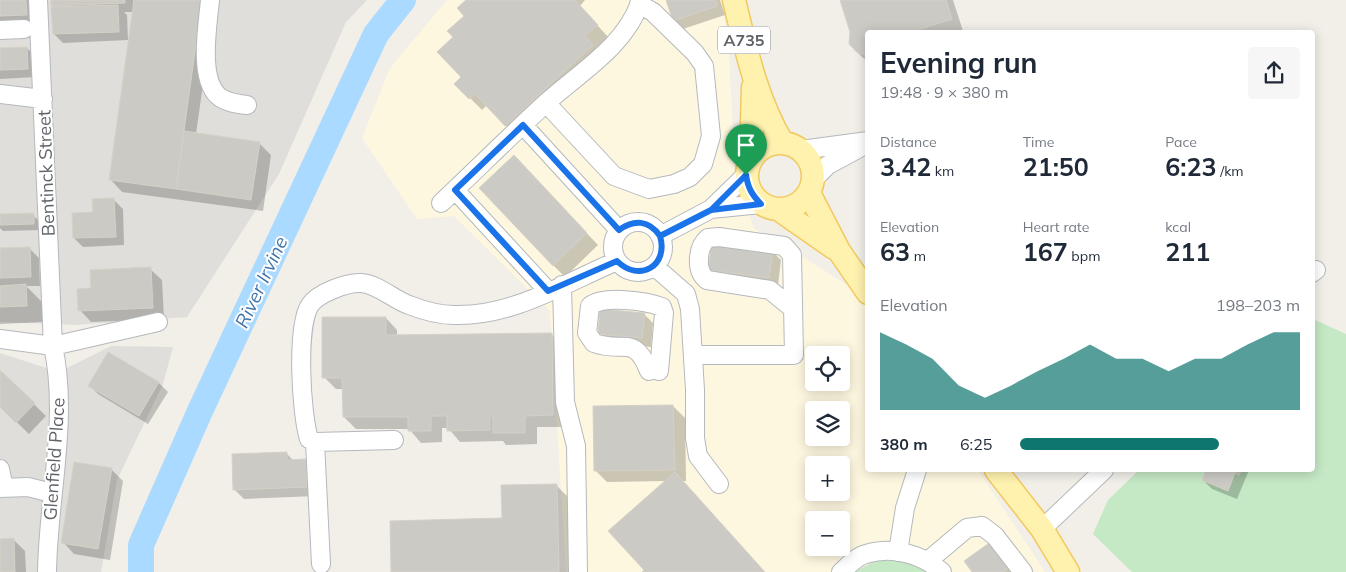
<!DOCTYPE html>
<html lang="en">
<head>
<meta charset="utf-8">
<style>
	body { margin:0; font-family:Mulish,sans-serif; background:#f6f6f7; color:#1f2937; height:100vh; display:flex; flex-direction:column; font-size:19px; white-space:nowrap }
	* { box-sizing:border-box; margin:0 }
	p { font-size:16px; color:#747a83 }
	.icon { flex:none; width:28px; height:28px; fill:none; stroke:currentColor; stroke-width:2; stroke-linecap:round; stroke-linejoin:round }
	.map { position:relative; flex:1; overflow:hidden }
	.details { position:absolute; left:865px; top:30px; width:450px; height:442px; display:flex; flex-direction:column; background:#fff; border-radius:5px; box-shadow:0 2px 12px #0003 }
	.details>* { flex:none }
	.controls { position:absolute; left:805px; top:346px; display:grid; gap:10px }
	.controls a { display:grid; place-items:center; width:45px; height:45px; border-radius:5px; background:#fff; box-shadow:0 2px 12px #0003; font-size:25px }
	.pin { position:absolute; display:grid; place-items:center; width:42px; height:42px; color:#fff; margin:-51px -21px; border-radius:50% 50% 50% 0; rotate:-45deg; box-shadow:0 0 5px #0007 }
	.pin .icon { rotate:45deg }
	.round { display:grid; place-items:center; flex:none; width:52px; height:52px; border-radius:5px; background:#f6f6f7 }
	.headline { display:flex; align-items:center; justify-content:space-between; height:85px; padding:0 15px }
	h1 { font-size:28px; font-weight:700; line-height:38px }
	.metrics { display:grid; grid-template-columns:repeat(3,1fr); gap:8px; height:85px; padding:5px 15px }
	.metrics div { display:grid; align-content:center }
	.metrics b { font-size:25px; font-weight:700 }
	.metrics small { font-size:14px; font-weight:400 }
	.metrics p { font-size:14px }
	.chart { height:140px; padding:10px 15px }
	.chart p { display:flex; justify-content:space-between }
	.chart svg { width:100%; height:90px; margin-top:5px; fill:#0f766e; opacity:.7 }
	ul { padding:0 15px; list-style:none; font-size:16px }
	li { display:grid; grid-template-columns:80px 60px 1fr; align-items:center; height:38px }
	li i { height:12px; border-radius:6px; background:#0f766e }
	.map>svg:first-child { display:block }
	.commercial { fill:#fef7e0; fill-rule:evenodd }
	.industrial { fill:#e0deda }
	.green { fill:#c5e8c5 }
	.shadow { fill:#0003 }
	.lines { fill:none; stroke-linecap:round; stroke-linejoin:round }
	.river { stroke:#aadaff; stroke-width:26 }
	.building { fill:#cccac5; stroke:#d6d1c6 }
	.minor-casing { stroke:#b5b8bc; stroke-width:20 }
	.major-casing { stroke:#f2c960; stroke-width:25 }
	.minor { stroke:#fff; stroke-width:18 }
	.major { stroke:#fff2af; stroke-width:22 }
	.route-casing { stroke:#fff; stroke-width:10 }
	.route { stroke:#1a73e8; stroke-width:6 }
	.labels { text-anchor:middle; dominant-baseline:central; stroke-width:4; stroke-linejoin:round; paint-order:stroke }
	.shield { fill:#fff; stroke:#8f9295; stroke-width:1 }
	.shield-label { font-size:16px; font-weight:bold; fill:#5f6368 }
	.street-label { font-size:18px; fill:#5f6368; stroke:#fff }
	.water-label { font-size:19px; font-style:italic; fill:#4174aa; stroke:#fff }
</style>
</head>
<body>
<div class="map">
<svg width="1346" height="572" viewBox="0 0 1346 572">
	<rect width="100%" height="100%" fill="#f1efe8"/>
	<path class="commercial" d="M447 0H722L729 54 735 172 754 229 786 246 861 294 867 304 868 470H978L1045 572H566L550 311 454 216 417 219 362 138 390 68ZM814 355H841V382H814ZM814 410H841V438H814ZM814 465H841V492H814ZM814 520H841V548H814Z"/>
	<path class="industrial" d="M0 0H367L346 22 279 174 187 317 75 325 0 322Z
		M111 346 173 347 163 384 117 480 101 572H0V353L59 372Z"/>
	<path class="green" d="M1313 319 1346 334V572H1132L1093 534 1108 500 1139 470H1225L1239 476 1242 470H1312Z
		M886 559 911 563 928 572H854L875 561Z"/>
	<path class="shadow" d="M0 0H32L36 23 0 25Z
		M52 0H133L135 3V0H197L213 13 196 134 259 143 271 155 263 211 122 192 111 180 134 12H124L127 15 128 40 63 43 54 34 55 9 52 5Z
		M468 0H585L580 6 608 37 596 49 604 57 517 137 487 105 482 110 456 84 463 78 455 37 465 16Z
		M667 0H720L725 15 683 29 674 20Z
		M841 0H953L963 31 868 32V62L854 50 849 40 851 32Z
		M27 48 36 57V77L0 79V50Z
		M526 169 598 245 565 277 553 265Z
		M114 200 123 209 124 245 83 247 74 238 94 214Z
		M0 215H33L39 221 40 230 3 231 0 228Z
		M30 249 39 258 40 286H26L42 302 43 322 0 324V250Z
		M772 251 781 260 778 286 718 278 709 269Z
		M150 269 162 280 164 319 91 322 80 310 92 289Z
		M644 314 653 323 651 347 608 343 599 334Z
		M386 318 397 330V336L551 334 563 346 564 427H537V444L506 445 503 441 460 442 448 428H442V442L421 443 409 429H356L344 417V389H336L324 377Z
		M109 354 159 383 168 392 148 424 98 394 89 385Z
		M0 371 46 416 29 434 0 406Z
		M673 406 685 418 686 481H682L764 572H644L666 481 607 482 595 470Z
		M286 453 294 461 305 460 314 469 316 496 244 499 235 490Z
		M111 469 123 481 110 560 74 554 63 542Z
		M1207 470H1249L1237 499 1212 489 1203 480Z
		M556 485 568 497 570 572H392L503 519Z
		M13 539 25 551 26 572H0V540Z
		M992 543 1015 572H973Z"/>
	<g class="lines">
		<path class="river" d="M141 572V545L200 411 376 34 403 0"/>
	</g>
	<path class="building" d="M0 0H26L27 15 0 16Z
		M51 0H125V3L51 6Z
		M134 0H202L176 189 109 180Z
		M466 0H575L598 25 585 36 593 45 505 126 475 94 469 99 454 84 461 77 437 52 453 37 447 31 464 16 457 8Z
		M666 0H715L717 6 673 21Z
		M840 0H946L952 19 911 32H868V54H859L849 44 850 32Z
		M118 5 119 32 53 34 51 7Z
		M27 47 28 69 0 70V48Z
		M184 131 260 142 251 200 176 189Z
		M514 155 587 233 553 266 479 188Z
		M114 198 116 237 73 238 72 213 93 212 92 199Z
		M34 213V224L0 225V214Z
		M712 241 773 250 769 278 708 270Z
		M30 247 31 277 0 278V248Z
		M151 267 153 308 78 311 77 289 91 288 90 270Z
		M26 284 27 306 0 307V286Z
		M600 309 645 313 642 338 598 334Z
		M322 317H386V335L552 333 553 415 525 416V433H493V416H490V430L447 431V416H431V431H408V417H343L342 378H322Z
		M108 352 159 382 139 416 88 386Z
		M0 370 35 403 16 423 0 407Z
		M673 405 675 470 594 471 593 406Z
		M287 452V460L306 459 307 487 233 490 232 454Z
		M74 462 112 468 98 549 61 543Z
		M1206 470H1236L1228 491 1202 480Z
		M675 472 765 572H642L644 570 608 531Z
		M557 484 559 572H391L390 521 502 518 501 485Z
		M14 538 15 572H0V539Z
		M992 541 1010 567 1003 572H972L964 561Z"/>
	<g class="lines">
		<g class="minor-casing">
			<path id="minor" d="M38 0 53 346C69 419 48 497 47 572
				M210 0C208 24 197 82 221 98 229 103 237 104 247 105
				M0 30 24 29
				M0 94 43 99
				M546 103 614 176 649 189 674 184 690 177 703 164 711 136 704 66 695 53 653 12 639 4
				M523 125 619 230
				M801 150 868 141
				M813 180 828 165 865 145
				M455 190 548 291
				M441 203C476 170 510 136 546 103 580 72 626 46 641 0
				M711 209 761 204
				M613 247a25 25 0 1 1 50 0a25 25 0 1 1-50 0Z
				M660 236 711 209 746 175
				M654 266 686 294 690 309 695 390V438L698 456 719 484
				M1312 273 1316 270
				M562 285 565 402 576 446 578 572
				M0 339 53 346 158 322
				M693 355H794L792 255 784 246 719 237 708 238C697 247 695 271 707 280L770 290 792 308
				M649 371C634 333 623 354 594 343L587 333 590 306C604 295 646 301 662 307L664 313 659 371
				M394 440 315 442 309 439C301 413 296 327 310 305 318 293 348 282 361 283 378 284 394 300 409 305 422 310 440 315 454 315 512 317 565 283 617 261
				M315 442 321 564
				M0 469 4 488
				M0 488 28 487 52 493
				M1042 529 1104 470
				M898 552 905 508 917 470
				M929 560 967 528 982 526 995 536 1023 572
				M841 572C848 566 857 556 866 554 892 546 922 554 942 572"/>
		</g>
		<g class="major-casing">
			<path id="major" d="M734 0C746 49 756 98 782 142
				M747 176a33 33 0 1 1 66 0a33 33 0 1 1-66 0Z
				M751 158 753 87
				M809 193 839 251 868 293
				M778 209 834 248
				M996 470 1042 529 1068 572"/>
		</g>
		<use href="#minor" class="minor"/>
		<use href="#major" class="major"/>
	</g>
	<g class="lines">
		<g class="route-casing">
			<path id="route" d="M746 175 711 210 660 236C649 220 634 219 619 230L523 125 455 190 548 291 617 261C639 283 669 266 660 236L711 210 761 204C752 195 748 188 746 175"/>
		</g>
		<use href="#route" class="route"/>
	</g>
	<g class="labels">
		<rect class="shield" x="718" y="26.5" width="52" height="27" rx="4"/>
		<g class="shield-label">
			<text x="744" y="40">A735</text>
		</g>
		<g class="street-label">
			<text transform="translate(46 173) rotate(-92)">Bentinck Street</text>
			<text transform="translate(54 459) rotate(-86)">Glenfield Place</text>
		</g>
		<g class="water-label">
			<text transform="translate(261 282) rotate(-65)">River Irvine</text>
		</g>
	</g>
</svg>
<div class="controls">
<a><svg class="icon" aria-label="locate" viewBox="0 0 24 24"><circle cx="12" cy="12" r="6"/><path d="M12 2v4M12 18v4M2 12h4M18 12h4"/></svg></a>
<a><svg class="icon" aria-label="layers" viewBox="0 0 24 24"><path d="M12 4l9 5-9 5-9-5zM3 14l9 5 9-5"/></svg></a>
<a>+</a>
<a>−</a>
</div>
<div class="pin" style="left:746px;top:175px;background:#1e9e55"><svg class="icon" aria-label="arrive" viewBox="0 0 24 24"><path d="M6 21V4h12l-3 4 3 4H6"/></svg></div>
<section class="details">
<div class="headline"><div><h1>Evening run</h1><p>19:48 · 9 × 380 m</p></div><a class="round"><svg class="icon" aria-label="share" viewBox="0 0 24 24"><path d="M12 15V3M7 8l5-5 5 5M5 13v7h14v-7"/></svg></a></div>
<div class="metrics">
<div><p>Distance</p><b>3.42<small> km</small></b></div>
<div><p>Time</p><b>21:50</b></div>
<div><p>Pace</p><b>6:23<small> /km</small></b></div>
</div>
<div class="metrics">
<div><p>Elevation</p><b>63<small> m</small></b></div>
<div><p>Heart rate</p><b>167<small> bpm</small></b></div>
<div><p>kcal</p><b>211</b></div>
</div>
<div class="chart"><p><span>Elevation</span>198–203 m</p>
<svg viewBox="0 0 160 44" preserveAspectRatio="none"><path d="M0 44V6L10 12L20 19L30 32L40 38L50 32L60 25L70 19L80 12L90 19L100 19L110 25L120 19L130 19L140 12L150 6L160 6V44z"/></svg>
</div>
<ul>
<li><b>380 m</b>6:25<i style="width:71%"></i></li>
</ul>
</section>
</div>
</body>
</html>
